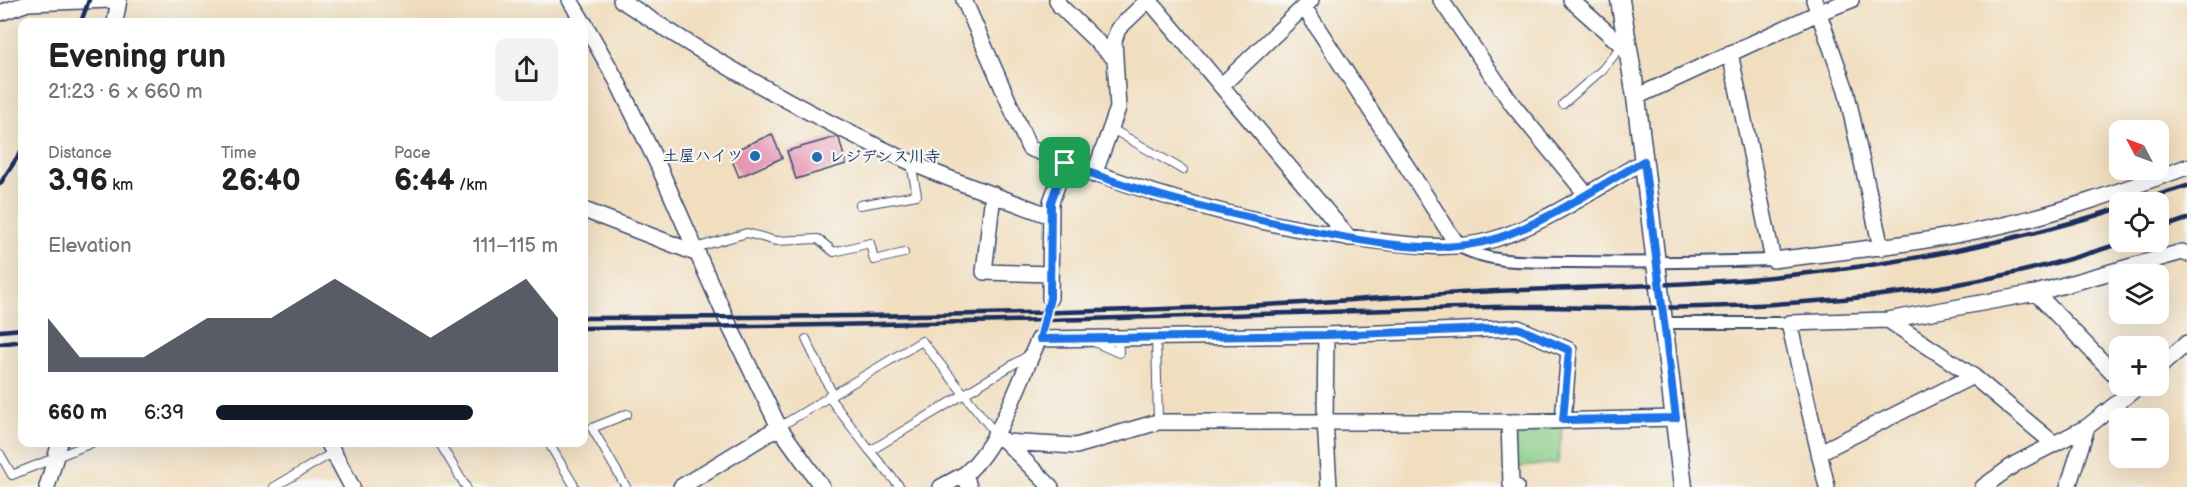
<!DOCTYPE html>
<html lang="en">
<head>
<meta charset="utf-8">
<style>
	body { margin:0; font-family:"Balsamiq Sans","Klee One",sans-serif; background:#f2f2f2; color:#222; height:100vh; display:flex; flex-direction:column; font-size:22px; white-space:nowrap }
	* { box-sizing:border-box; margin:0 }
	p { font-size:20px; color:#767676 }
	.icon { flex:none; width:33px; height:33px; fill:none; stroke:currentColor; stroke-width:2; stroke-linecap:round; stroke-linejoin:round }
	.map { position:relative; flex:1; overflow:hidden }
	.details { position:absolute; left:18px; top:18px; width:570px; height:429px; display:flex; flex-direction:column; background:#fff; border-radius:12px; box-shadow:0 6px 24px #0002 }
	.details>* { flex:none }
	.needle { width:39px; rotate:311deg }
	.buttons { position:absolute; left:2109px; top:120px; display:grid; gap:12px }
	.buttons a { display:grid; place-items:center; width:60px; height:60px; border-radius:12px; background:#fff; box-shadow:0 6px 24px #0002; font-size:30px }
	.pin { position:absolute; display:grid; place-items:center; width:51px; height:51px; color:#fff; margin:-26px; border-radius:12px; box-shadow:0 3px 9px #0006 }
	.round { display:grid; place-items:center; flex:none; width:63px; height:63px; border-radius:12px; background:#f2f2f2 }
	.headline { display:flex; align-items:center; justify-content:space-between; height:102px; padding:0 30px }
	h1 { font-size:33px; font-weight:600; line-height:45px }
	.metrics { display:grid; grid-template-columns:repeat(3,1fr); gap:9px; height:102px; padding:6px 30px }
	.metrics div { display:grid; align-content:center }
	.metrics b { font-size:30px; font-weight:600 }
	.metrics small { font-size:16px; font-weight:400 }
	.metrics p { font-size:16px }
	.chart { height:168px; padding:12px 30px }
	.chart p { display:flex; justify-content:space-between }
	.chart svg { width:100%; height:108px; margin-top:6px; fill:#111827; opacity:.7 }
	ul { padding:0 30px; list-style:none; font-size:20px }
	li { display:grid; grid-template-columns:96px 72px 1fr; align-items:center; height:45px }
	li i { height:15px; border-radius:8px; background:#111827 }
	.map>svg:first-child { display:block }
	.green { fill:#8ace87; stroke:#527e72; stroke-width:1.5 }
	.building { fill:#e592b3 }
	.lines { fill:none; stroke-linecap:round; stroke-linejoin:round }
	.service-casing { stroke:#3b496d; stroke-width:10 }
	.pedestrian-casing { stroke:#3b496d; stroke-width:14 }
	.minor-casing { stroke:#3b496d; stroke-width:18 }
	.tertiary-casing { stroke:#3b496d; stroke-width:21 }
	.service { stroke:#fff; stroke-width:8 }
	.pedestrian { stroke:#fff; stroke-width:10 }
	.minor { stroke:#fff; stroke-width:15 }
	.tertiary { stroke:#fff; stroke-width:18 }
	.rail { stroke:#1b2f5e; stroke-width:4.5 }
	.route-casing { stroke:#fff; stroke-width:12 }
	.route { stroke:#1a73e8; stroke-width:8 }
	.poi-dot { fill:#1f6fb2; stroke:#f6f6f2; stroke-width:2 }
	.labels { text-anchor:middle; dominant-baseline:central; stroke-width:4.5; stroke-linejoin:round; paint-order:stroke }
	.poi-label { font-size:16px; font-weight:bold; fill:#1b2f5e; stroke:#f6f6f2; text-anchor:end }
</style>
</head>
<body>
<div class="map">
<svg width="2187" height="487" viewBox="0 0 2187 487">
	<rect width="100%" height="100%" fill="#f6f6f2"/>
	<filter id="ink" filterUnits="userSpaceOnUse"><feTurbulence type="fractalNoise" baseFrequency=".0167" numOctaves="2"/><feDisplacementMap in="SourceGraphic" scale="12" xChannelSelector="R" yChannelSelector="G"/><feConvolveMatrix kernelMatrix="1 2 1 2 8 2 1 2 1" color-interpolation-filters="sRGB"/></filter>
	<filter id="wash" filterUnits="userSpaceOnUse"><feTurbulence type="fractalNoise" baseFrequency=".008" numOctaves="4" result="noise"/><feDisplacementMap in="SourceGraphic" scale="24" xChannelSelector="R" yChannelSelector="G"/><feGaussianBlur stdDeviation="1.35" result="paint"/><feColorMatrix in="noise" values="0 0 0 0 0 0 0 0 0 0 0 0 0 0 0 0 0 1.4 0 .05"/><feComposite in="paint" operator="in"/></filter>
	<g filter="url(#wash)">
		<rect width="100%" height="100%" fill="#f1debf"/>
		<path class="green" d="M1563 420 1558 463 1511 468 1509 422Z"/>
		<g id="blocks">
			<path class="building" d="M772 134 782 158 739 177 729 153Z
				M836 137 839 138 846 164 796 179 787 151Z"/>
		</g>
	</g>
	<g filter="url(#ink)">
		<use href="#blocks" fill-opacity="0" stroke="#3b496d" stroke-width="1.5"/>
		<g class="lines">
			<g class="service-casing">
				<path id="service" d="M1563 104 1603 69 1622 45
					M1112 129 1183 170
					M860 205 917 195 911 164
					M695 248 747 233 776 241 818 239 834 252 870 243 874 260 904 253
					M1156 336 1158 422
					M806 339 832 393
					M1039 339 1050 298
					M1094 342 1119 353 1118 337
					M828 396 870 451
					M779 427 922 341 995 433
					M439 442 466 487
					M548 442 575 487
					M0 454 12 475 94 442
					M274 487 334 452
					M626 487 592 428 627 414
					M900 487 870 451 1029 355"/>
			</g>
			<g class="pedestrian-casing">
				<path id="pedestrian" d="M1458 246C1491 265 1534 261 1571 262 1638 263 1706 262 1773 260
					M1664 323H1789"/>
			</g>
			<g class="minor-casing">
				<path id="minor" d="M570 0 583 22
					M621 0C713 61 810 116 910 162 956 183 1004 198 1050 216
					M964 0 1029 148C1141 193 1258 227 1378 241 1418 246 1457 251 1495 239 1548 222 1596 188 1644 161
					M1057 0 1060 6 1115 59
					M1149 0 1349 238
					M1441 0 1512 104 1586 194
					M1571 0 1626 49
					M1814 0 1846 90 1881 248
					M1304 7 1458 246
					M0 13 28 3 111 0
					M115 22 119 0
					M584 23 617 81 659 167 730 327 779 427 822 487
					M1730 53 1773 260C1849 251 1925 243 1999 226 2063 212 2126 189 2187 167
					M1221 86 1311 0
					M1636 97 1820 12 1851 0
					M1094 175 1118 108 1114 41 1118 29 1148 0
					M993 194 984 272 1050 274
					M584 210 698 254
					M1050 298 1051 202 1065 163
					M1888 320 1973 376 2053 443
					M1326 335 1325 420 1329 487
					M2158 368 2187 343
					M2120 380 2036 293 2182 252 2187 254
					M1509 422 1511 484 1516 487
					M995 433 1006 442 1076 446 1158 422H1509L1676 418
					M328 442 352 487
					M1006 442 1051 487
					M1820 452 1973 376
					M965 474C1000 445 1019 380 1039 339L1326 335 1518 328 1569 350 1563 420
					M47 487 60 442
					M681 487 779 427
					M941 487 965 474 969 487
					M1827 487 1789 323 1888 320 2036 293
					M1983 487 2015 464 2087 427 2139 386
					M2068 487 2087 427"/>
			</g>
			<g class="tertiary-casing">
				<path id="tertiary" d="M1620 0 1636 97 1683 487"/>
			</g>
			<use href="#service" class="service"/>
			<use href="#pedestrian" class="pedestrian"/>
			<use href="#minor" class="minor"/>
			<use href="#tertiary" class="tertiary"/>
			<path class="rail" d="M81 22 89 0
				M0 184 22 150
				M2135 202 2187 186
				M2158 229 2187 219
				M584 318C816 317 1050 315 1282 304 1347 301 1411 296 1476 292 1553 288 1631 287 1708 282 1848 273 1986 251 2120 208
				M584 328C887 326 1190 316 1493 307 1529 306 1566 308 1602 308 1777 308 1957 300 2124 242
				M0 331 22 329
				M0 344 22 341"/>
		</g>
	</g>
	<g class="lines" filter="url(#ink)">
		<g class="route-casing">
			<path id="route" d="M1644 161 1676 418 1563 420 1569 350 1518 328 1326 335 1040 339 1050 298 1051 202 1065 163C1133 191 1203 208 1275 223 1339 237 1431 259 1495 239 1547 222 1596 188 1644 161Z"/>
		</g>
		<use href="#route" class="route"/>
	</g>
	<g class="poi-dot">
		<circle cx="755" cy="156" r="6"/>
		<circle cx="817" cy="157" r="6"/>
	</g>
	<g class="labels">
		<g class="poi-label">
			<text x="743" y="156">土屋ハイツ</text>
			<text x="829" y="157" text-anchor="start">レジデンス川寺</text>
		</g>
	</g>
</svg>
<div class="buttons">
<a><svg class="needle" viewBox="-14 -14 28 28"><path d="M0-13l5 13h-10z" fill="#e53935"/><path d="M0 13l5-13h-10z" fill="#767676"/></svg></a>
<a><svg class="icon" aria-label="locate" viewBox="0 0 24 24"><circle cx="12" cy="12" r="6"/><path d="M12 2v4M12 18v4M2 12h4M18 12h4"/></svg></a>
<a><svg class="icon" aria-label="layers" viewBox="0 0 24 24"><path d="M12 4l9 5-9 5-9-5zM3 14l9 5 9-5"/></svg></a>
<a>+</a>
<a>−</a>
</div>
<div class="pin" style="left:1065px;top:163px;background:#1e9e55"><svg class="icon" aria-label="arrive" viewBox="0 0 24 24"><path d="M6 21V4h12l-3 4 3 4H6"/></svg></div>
<section class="details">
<div class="headline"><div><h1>Evening run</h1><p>21:23 · 6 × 660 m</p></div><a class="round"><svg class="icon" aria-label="share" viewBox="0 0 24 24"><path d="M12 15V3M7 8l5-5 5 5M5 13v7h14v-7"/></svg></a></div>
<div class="metrics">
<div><p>Distance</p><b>3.96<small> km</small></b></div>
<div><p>Time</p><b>26:40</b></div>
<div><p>Pace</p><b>6:44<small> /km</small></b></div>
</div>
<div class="chart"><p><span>Elevation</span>111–115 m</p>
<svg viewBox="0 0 160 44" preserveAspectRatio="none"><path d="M0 44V22L10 38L20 38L30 38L40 30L50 22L60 22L70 22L80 14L90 6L100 14L110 22L120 30L130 22L140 14L150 6L160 22V44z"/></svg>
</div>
<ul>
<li><b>660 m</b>6:39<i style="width:75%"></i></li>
</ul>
</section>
</div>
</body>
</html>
